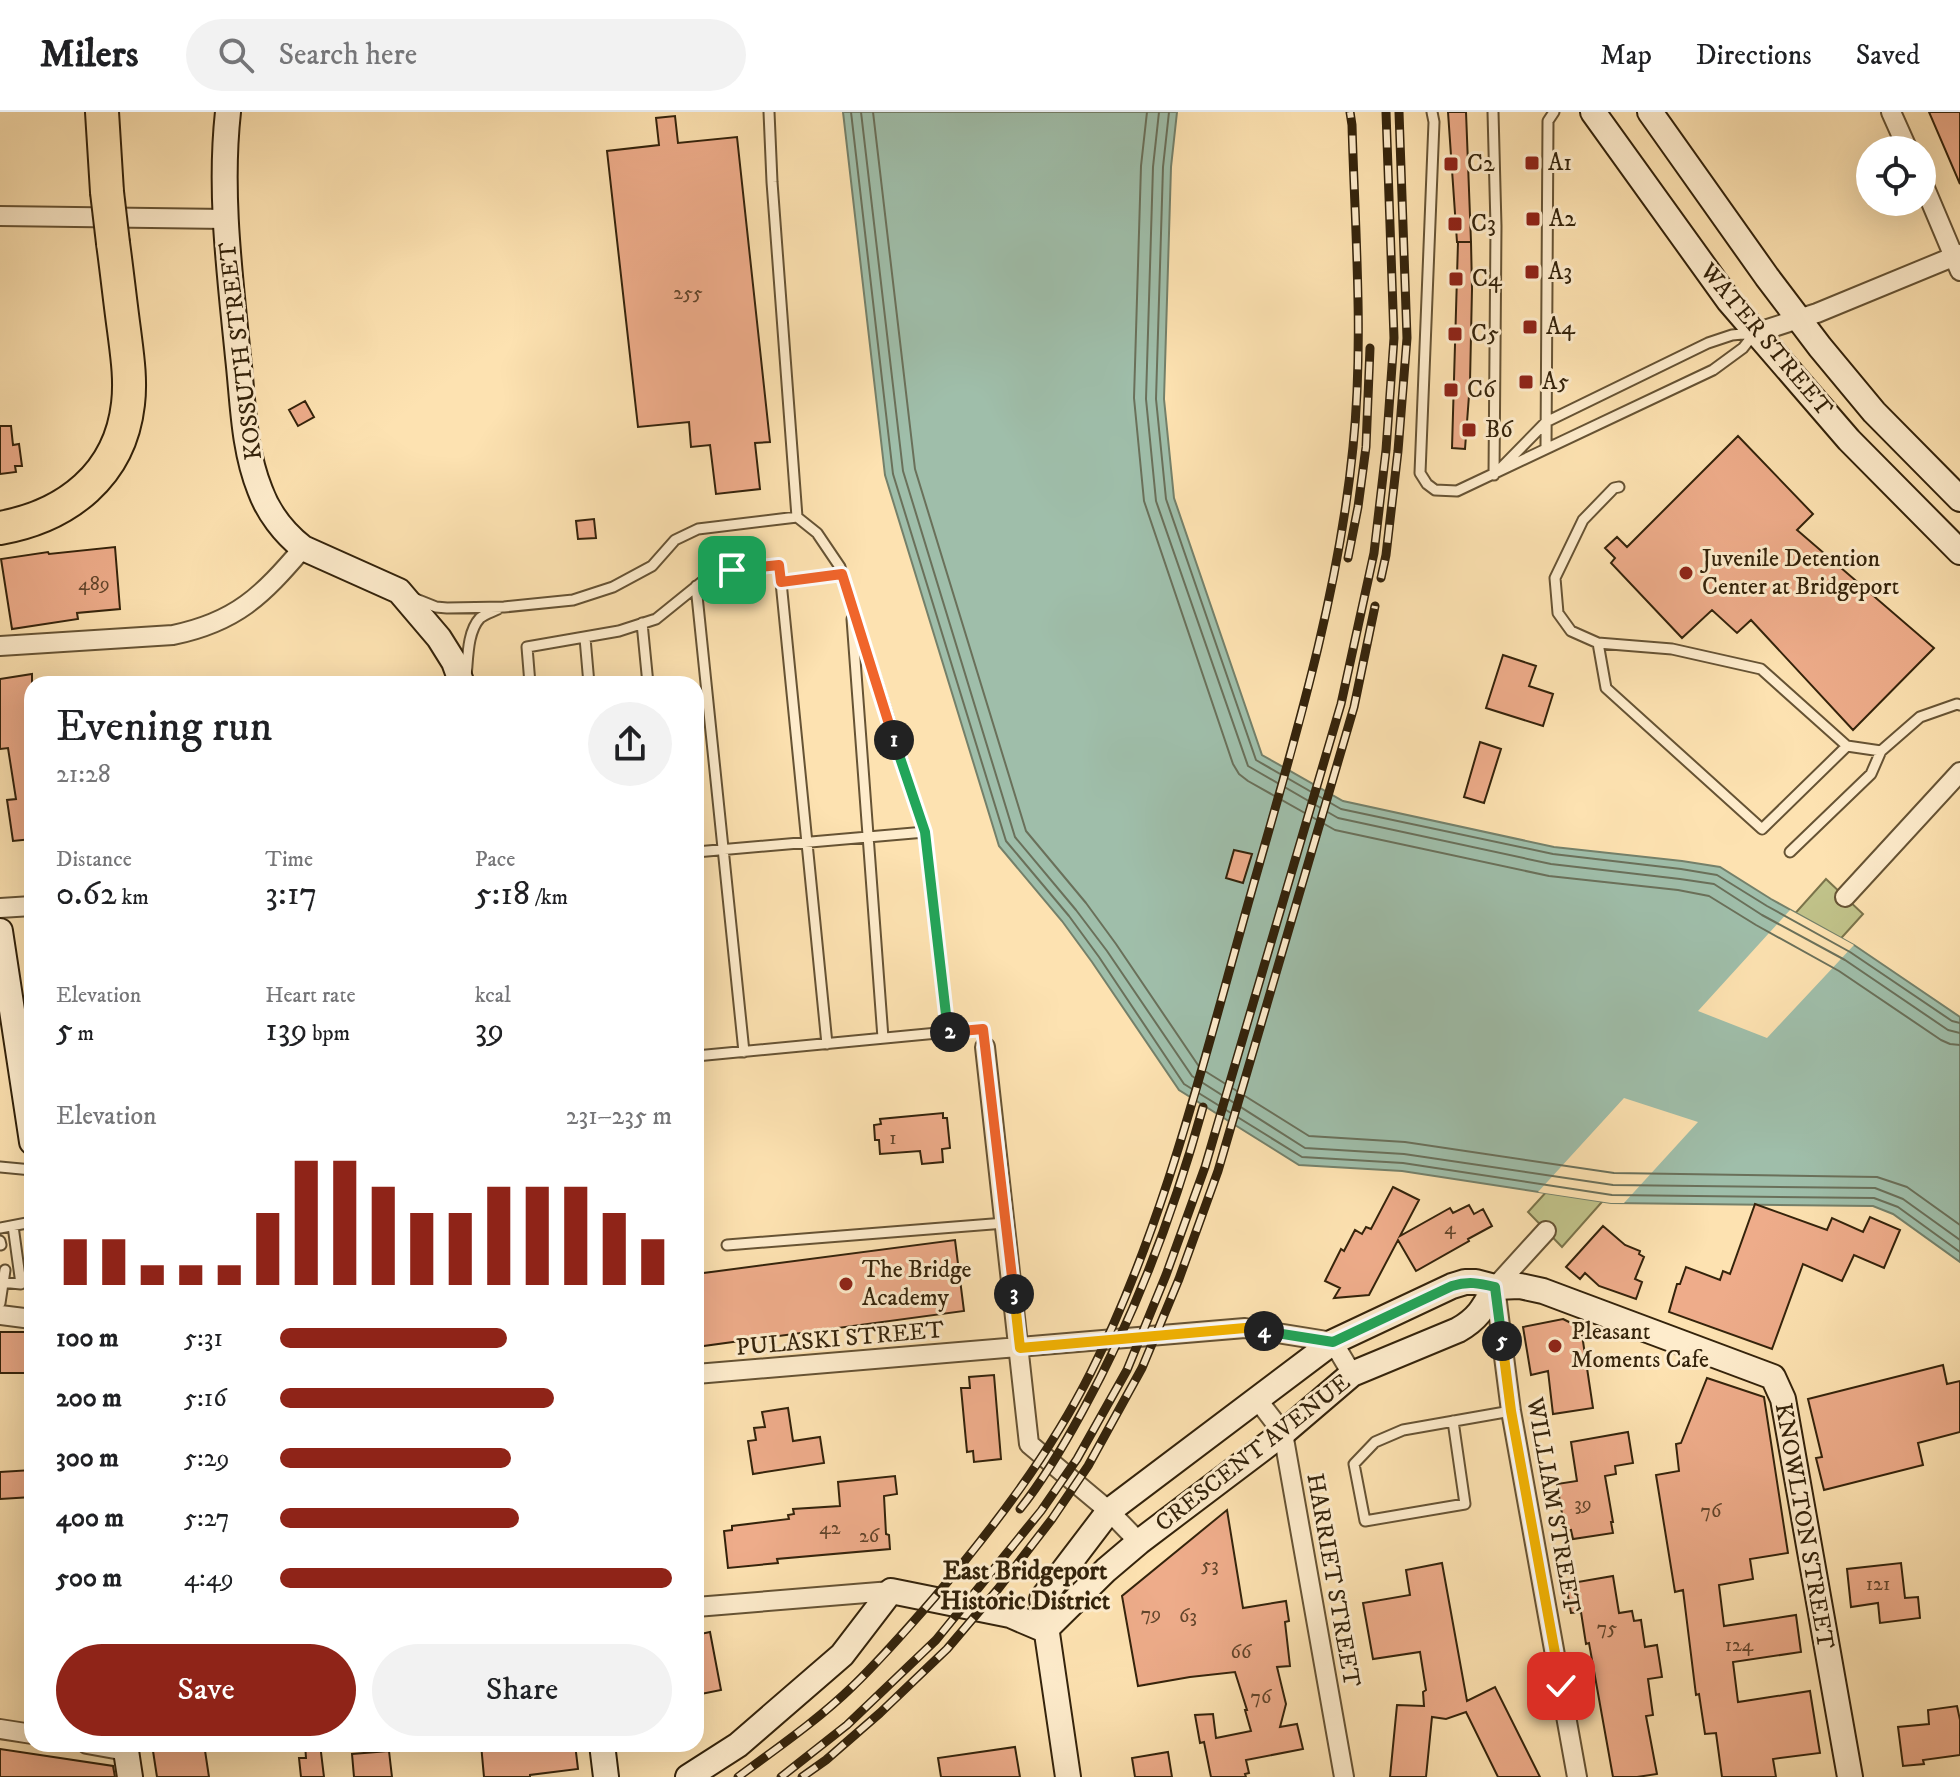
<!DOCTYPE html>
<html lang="en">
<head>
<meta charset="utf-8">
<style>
	body { margin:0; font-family:"IM FELL DW Pica",serif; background:#f2f2f2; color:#202124; height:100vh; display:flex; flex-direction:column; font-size:30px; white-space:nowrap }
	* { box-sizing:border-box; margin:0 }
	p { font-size:26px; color:#757577 }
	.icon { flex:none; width:44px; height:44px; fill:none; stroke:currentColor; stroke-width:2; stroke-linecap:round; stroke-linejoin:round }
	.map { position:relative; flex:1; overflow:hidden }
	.details { position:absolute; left:24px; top:564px; width:680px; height:1076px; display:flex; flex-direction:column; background:#fff; border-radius:24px; box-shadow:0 8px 32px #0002 }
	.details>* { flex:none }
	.buttons { position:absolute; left:1856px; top:24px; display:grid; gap:16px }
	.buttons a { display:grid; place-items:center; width:80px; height:80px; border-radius:50%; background:#fff; box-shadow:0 8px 32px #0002; font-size:40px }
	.pin { position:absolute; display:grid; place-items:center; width:68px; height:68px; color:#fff; margin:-34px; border-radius:16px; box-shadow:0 4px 12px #0006 }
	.km { position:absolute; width:40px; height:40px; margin:-20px; border-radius:50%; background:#222; color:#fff; font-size:22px; line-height:40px; text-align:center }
	.round { display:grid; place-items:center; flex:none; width:84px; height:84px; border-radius:42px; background:#f2f2f2 }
	.head { display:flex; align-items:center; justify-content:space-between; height:136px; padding:0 32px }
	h1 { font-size:44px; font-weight:600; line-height:60px }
	.figures { display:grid; grid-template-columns:repeat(3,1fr); gap:12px; height:136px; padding:8px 32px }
	.figures div { display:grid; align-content:center }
	.figures b { font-size:34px; font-weight:600 }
	.figures small { font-size:22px; font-weight:400 }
	.figures p { font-size:22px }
	.chart { height:224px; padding:16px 32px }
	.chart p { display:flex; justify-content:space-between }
	.chart svg { width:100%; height:144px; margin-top:8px; stroke:#8f2418; stroke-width:6 }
	.cta { display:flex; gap:16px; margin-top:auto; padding:16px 32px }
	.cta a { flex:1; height:92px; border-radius:48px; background:#8f2418; color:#fff; font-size:32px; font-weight:600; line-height:92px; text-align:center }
	.cta a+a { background:#f2f2f2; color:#202124 }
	ul { padding:0 32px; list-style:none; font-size:26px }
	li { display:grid; grid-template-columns:128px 96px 1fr; align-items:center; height:60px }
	li i { height:20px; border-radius:10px; background:#8f2418 }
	header { display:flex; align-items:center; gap:48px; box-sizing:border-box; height:112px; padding:0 40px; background:#fff; border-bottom:2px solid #e0e0e0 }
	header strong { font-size:38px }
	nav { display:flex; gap:44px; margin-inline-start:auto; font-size:28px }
	.search { width:560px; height:72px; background:#f2f2f2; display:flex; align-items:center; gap:20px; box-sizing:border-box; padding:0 28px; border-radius:44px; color:#757577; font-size:30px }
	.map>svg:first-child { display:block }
	.green { fill:#c1c38a; stroke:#7a734a; stroke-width:2 }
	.water { fill:#9fbeaa; stroke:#74806a; stroke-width:2 }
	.pier { fill:#fde2b1 }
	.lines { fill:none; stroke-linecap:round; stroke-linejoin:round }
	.shore { stroke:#6a705a; stroke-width:2 }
	.building { fill:#eeac8a; stroke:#34230b; stroke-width:2 }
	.lane-casing { stroke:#665334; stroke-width:13 }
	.street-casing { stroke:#665334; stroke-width:22 }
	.secondary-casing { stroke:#34230b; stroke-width:28 }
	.highway-casing { stroke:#34230b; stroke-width:36 }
	.lane { stroke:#feeccc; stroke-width:9 }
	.street { stroke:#feeccc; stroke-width:18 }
	.secondary { stroke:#feeccc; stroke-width:24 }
	.highway { stroke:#fde2b1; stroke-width:32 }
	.rail-casing { stroke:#34230b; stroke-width:9 }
	.rail { stroke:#feeccc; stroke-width:6; stroke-dasharray:18; stroke-linecap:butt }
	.highway-bridge-casing { stroke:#34230b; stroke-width:36; stroke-linecap:butt }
	.highway-bridge { stroke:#fde2b1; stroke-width:32 }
	.split-1-casing { stroke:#fff; stroke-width:16 }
	.split-2-casing { stroke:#fff; stroke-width:16 }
	.split-3-casing { stroke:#fff; stroke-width:16 }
	.split-4-casing { stroke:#fff; stroke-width:16 }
	.split-5-casing { stroke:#fff; stroke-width:16 }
	.split-6-casing { stroke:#fff; stroke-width:16 }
	.split-1 { stroke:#f0652b; stroke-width:10 }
	.split-2 { stroke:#22a559; stroke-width:10 }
	.split-3 { stroke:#f0652b; stroke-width:10 }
	.split-4 { stroke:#f5b400; stroke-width:10 }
	.split-5 { stroke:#22a559; stroke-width:10 }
	.split-6 { stroke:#f5b400; stroke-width:10 }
	.poi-dot { fill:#8f2418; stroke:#feeccc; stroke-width:3 }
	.labels { text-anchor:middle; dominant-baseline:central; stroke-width:6; stroke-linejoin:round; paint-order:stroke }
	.number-label { font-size:20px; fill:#62452b }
	.poi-label { font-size:24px; fill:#34230b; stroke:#feeccc; text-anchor:start }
	.street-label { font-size:24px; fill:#34230b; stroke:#feeccc }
	.neighbourhood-label { font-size:26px; font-weight:bold; fill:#34230b; stroke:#feeccc }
</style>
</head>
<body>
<header>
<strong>Milers</strong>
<div class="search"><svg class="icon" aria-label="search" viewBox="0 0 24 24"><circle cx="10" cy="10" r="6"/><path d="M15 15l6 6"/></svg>Search here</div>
<nav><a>Map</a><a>Directions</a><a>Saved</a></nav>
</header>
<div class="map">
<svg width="1960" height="1665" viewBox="0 0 1960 1665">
	<rect width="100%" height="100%" fill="#fde2b1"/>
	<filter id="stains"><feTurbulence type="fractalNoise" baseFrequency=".0025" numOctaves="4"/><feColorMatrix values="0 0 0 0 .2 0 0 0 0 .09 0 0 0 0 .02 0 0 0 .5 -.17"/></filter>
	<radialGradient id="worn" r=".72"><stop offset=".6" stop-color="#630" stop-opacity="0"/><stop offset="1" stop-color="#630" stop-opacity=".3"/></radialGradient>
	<path class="green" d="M1826 767 1863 802 1758 918 1706 901Z
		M1628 990 1679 1003 1562 1135 1528 1100Z"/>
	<path class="water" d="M843 0H1177L1171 55 1164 287 1174 386 1262 643 1343 689 1554 735 1682 749 1720 755 1771 787 1854 833 1960 905V1150L1893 1102 1873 1094 1611 1091 1402 1059 1299 1053 1179 978 1092 850 1062 809 999 734 885 363Z"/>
	<path class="pier" d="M1790 798 1854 833 1767 926 1698 899Z
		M1624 986 1698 1010 1624 1091H1611L1538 1080Z"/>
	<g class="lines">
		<path class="shore" d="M851 0 893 362 1006 729 1069 804 1099 845 1184 972 1302 1045 1403 1051 1612 1083 1874 1086 1898 1095 1960 1140
			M861 0 903 359 1015 725 1076 798 1107 839 1192 964 1305 1036 1404 1042 1613 1073 1875 1076 1903 1087 1960 1128
			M873 0 915 357 1026 719 1086 791 1116 832 1200 956 1309 1024 1405 1030 1614 1061 1877 1065 1907 1075 1960 1113
			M1147 0 1141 54 1134 286 1144 389 1233 652 1239 662 1248 669 1335 718 1549 764 1678 778 1709 784 1756 813 1839 859 1941 928 1950 932 1960 933
			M1159 0 1153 55 1146 287 1156 389 1248 654 1338 706 1551 752 1680 767 1714 772 1762 803 1845 848 1948 918 1960 921
			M1169 0 1163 55 1156 287 1166 387 1256 648 1341 697 1553 742 1681 757 1717 763 1767 794 1850 840 1952 909 1960 911"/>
	</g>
	<path class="building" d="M1448 0H1466L1471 130H1457Z
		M1929 0H1960V72Z
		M675 4 678 31 737 25 770 330 755 331 760 377 716 382 710 333 691 335 689 310 638 315 607 39 659 33 656 6Z
		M1458 130H1471L1472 177 1470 270 1465 337 1452 336Z
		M305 289 314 305 298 314 289 298Z
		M0 314H11L13 333 19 332 22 354H15L16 360 0 362Z
		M1738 324 1813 402 1797 418 1934 536 1853 618 1751 508 1737 521 1712 498 1682 526 1611 451 1615 446 1605 436 1617 425 1627 435Z
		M594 407 596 426 578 427 576 409Z
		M115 435 120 497 77 501 78 507 12 517 1 447 48 440 49 442Z
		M1503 543 1536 554 1529 574 1553 582 1543 614 1486 596Z
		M32 562V727L13 729 7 688 16 687 8 636 0 637V567Z
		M1480 630 1501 637 1484 691 1464 685Z
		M1234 738 1252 742 1243 771 1226 766Z
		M943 1001V1006H947L950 1036 942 1037 943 1050 922 1052 920 1039 880 1042 879 1028H875L874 1013 881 1012 880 1007Z
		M1393 1075 1419 1088 1400 1124 1450 1096 1453 1101 1469 1093 1474 1102 1483 1097 1492 1114 1468 1127 1469 1129 1416 1159 1398 1128 1369 1183 1334 1186 1340 1176 1325 1169 1341 1137 1344 1139 1355 1118 1362 1122 1366 1115 1371 1117Z
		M1755 1092 1827 1118 1832 1106 1863 1120 1870 1105 1900 1118 1884 1156 1854 1143 1842 1169 1803 1152 1772 1237 1669 1200 1677 1172H1680L1686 1155 1720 1168 1723 1159 1730 1162Z
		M1603 1114 1625 1133 1640 1139 1639 1142 1644 1145 1635 1167 1642 1170 1636 1187 1599 1174 1585 1161 1580 1167 1566 1155Z
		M955 1128 964 1199 696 1235V1162Z
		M1563 1207 1581 1216 1593 1296 1553 1302 1548 1259 1531 1263 1523 1215Z
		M0 1220H28V1261H0Z
		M1943 1253 1947 1272 1960 1269V1320L1918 1331 1923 1353 1824 1378 1816 1346 1822 1345 1808 1287Z
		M994 1263 1001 1347 974 1350 973 1339 967 1340 961 1276H970L969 1265Z
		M1707 1266 1764 1285 1788 1441 1750 1447 1753 1467 1719 1473 1724 1514 1796 1503 1801 1540 1733 1550 1738 1590 1810 1579 1820 1641 1773 1647 1776 1665H1722L1716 1621 1705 1622 1699 1582 1696 1583 1683 1478 1675 1480 1656 1363 1679 1359 1676 1332 1681 1331Z
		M788 1296 793 1329 820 1325 824 1351 753 1362 748 1329 756 1328 754 1316 765 1315 762 1300Z
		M1628 1320 1633 1351 1615 1354 1616 1362 1605 1364 1613 1410H1611L1613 1421 1573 1427 1571 1418 1565 1419 1557 1372 1577 1369 1571 1330Z
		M32 1358V1385L0 1387V1360Z
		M895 1364 897 1382 884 1384 886 1422 889 1423 890 1437 777 1447 778 1451 728 1456 724 1419 732 1418V1414L789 1407 788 1403 794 1402 793 1397 840 1394 838 1370Z
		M1227 1398 1243 1496 1286 1489 1289 1509 1285 1510 1290 1554 1277 1555 1286 1592 1280 1615 1297 1612 1303 1637 1246 1648 1249 1661 1245 1662 1246 1665H1211L1204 1630 1200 1631 1195 1603 1213 1602 1216 1626 1251 1619 1245 1598H1247L1235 1560 1190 1565 1138 1574 1122 1484Z
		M1442 1451 1467 1589 1495 1575 1540 1665H1498L1466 1600 1446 1607 1432 1605 1426 1665H1390L1397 1593 1424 1594 1423 1580 1426 1578 1420 1540 1373 1547 1363 1491 1410 1483 1406 1458Z
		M1901 1451 1905 1486 1918 1485 1920 1506 1880 1511 1878 1491 1851 1495 1847 1457Z
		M1613 1464 1619 1501 1632 1499 1634 1509 1641 1508 1645 1535 1657 1533 1662 1565 1648 1567 1653 1603 1646 1604 1657 1662 1637 1665H1613L1589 1531 1586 1532 1581 1500 1571 1501 1566 1472Z
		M710 1520 721 1578 696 1583V1523Z
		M1957 1594 1960 1608V1643L1923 1648 1924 1652 1903 1654 1898 1615 1929 1612 1928 1598Z
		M204 1632 209 1665H157L153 1639Z
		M305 1632H320L324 1665H301L299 1646H306Z
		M481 1632H575L578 1657 530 1663V1665H484Z
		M1015 1635 1020 1665H941L938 1646Z
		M0 1637 113 1654 115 1665H0Z
		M389 1639 392 1665H354L352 1642Z
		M1168 1640 1172 1665H1135L1132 1646Z"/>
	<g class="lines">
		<g class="lane-casing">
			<path id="lane" d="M769 0 772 70 797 405
				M1432 0 1434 10 1420 361 1427 372 1435 378 1457 379 1713 258 1743 236 1754 222
				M1493 0 1496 114 1494 363
				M1546 336 1548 9 1554 0
				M1502 355 1546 310 1708 231 1732 223 1753 221
				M781 470 827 932
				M696 474 744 940
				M416 487 436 495 447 496 504 495 573 488 613 475 652 454 675 428 698 417 797 405 817 421 840 455 925 720 696 740
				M852 507 883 926
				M642 511 648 572
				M585 526 589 572
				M1598 531 1571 519 1558 501 1555 466 1583 408 1614 376 1619 375
				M466 565C468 547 467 520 480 506 485 502 492 500 498 497
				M530 572 527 535 619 519 656 507 703 469 732 458 779 453 781 470 842 462
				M1847 634 1762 717 1606 576 1598 531 1672 537 1761 557 1847 634 1881 639 1920 605 1957 592 1960 593
				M1790 740 1871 662 1881 639
				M948 920 983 917 985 935
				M696 944 948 920 925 720
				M0 1055 32 1058
				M0 1116 32 1110
				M0 1129 1 1133
				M727 1133 1005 1111
				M0 1170 21 1172 13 1114
				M0 1191 5 1158
				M1453 1309 1465 1392 1365 1409 1354 1352 1375 1330 1403 1318 1511 1299"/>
		</g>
		<g class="street-casing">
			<path id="street" d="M1891 0 1908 38
				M1922 69 1960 159
				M0 104 226 107
				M1755 221 1817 201 1960 142
				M0 534 173 523C236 510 262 484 303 436
				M1845 785 1960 660
				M0 796 32 794
				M985 935 1029 1332 1109 1399 1139 1430
				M1546 1119 1495 1175 1511 1299 1577 1665
				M0 1203 32 1207
				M696 1262 1245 1216 1333 1230 1352 1262
				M1257 1287 1283 1321 1344 1665
				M696 1495 891 1479
				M0 1617 32 1622
				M87 1632 126 1639"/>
		</g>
		<g class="secondary-casing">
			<path id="secondary" d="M228 0C219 81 230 164 238 245 243 288 243 336 260 378 268 400 284 421 303 436L399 479 439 526 454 550 462 572
				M1593 0 1729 189 1849 328 1960 440
				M1650 0 1767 165 1820 235 1874 300 1960 387
				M0 819 32 1030
				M1045 1518 1106 1458 1139 1430 1283 1321 1352 1262 1458 1218C1479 1206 1484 1195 1495 1175
				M125 1632 130 1665
				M602 1632 606 1665
				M688 1665 738 1633 842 1543 891 1479 1010 1503 1045 1518
				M1068 1665 1042 1487 1109 1399 1333 1230 1452 1174 1465 1170H1476L1495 1175 1520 1174 1543 1179 1773 1265 1783 1287 1850 1665"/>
		</g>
		<g class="highway-casing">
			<path id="highway" d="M102 0 107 80
				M0 416C67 404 120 363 128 292 131 267 127 242 124 218 120 189 117 160 113 131"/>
		</g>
		<use href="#lane" class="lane"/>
		<use href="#street" class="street"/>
		<use href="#secondary" class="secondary"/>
		<use href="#highway" class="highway"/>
		<g class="rail-casing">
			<path id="rail" d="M1348 446 1358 395 1366 335 1370 236
				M1381 466 1386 443 1398 339 1407 226 1399 0
				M1020 1397C1044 1367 1064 1333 1082 1300 1135 1204 1174 1100 1203 995
				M738 1665C777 1636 818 1608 853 1574 882 1546 908 1516 934 1486 993 1416 1050 1342 1091 1260 1161 1120 1199 967 1241 817 1285 658 1337 499 1353 335 1364 228 1355 120 1352 13L1350 0
				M781 1665 847 1613 936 1528 1041 1399 1077 1347 1127 1258 1166 1163 1205 1055 1341 592 1374 441 1386 338 1394 226 1386 0
				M802 1665 826 1648 880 1601 947 1537 998 1477 1052 1407 1088 1354 1142 1256 1179 1167 1218 1059 1354 595 1375 494"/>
		</g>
		<use href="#rail" class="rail"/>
		<g class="highway-bridge-casing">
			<path id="highway-bridge" d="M107 80 113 131"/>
		</g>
		<use href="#highway-bridge" class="highway-bridge"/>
	</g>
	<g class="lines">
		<g class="split-1-casing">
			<path id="split-1" d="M732 458 779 453 781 470 842 462 894 628"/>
		</g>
		<g class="split-2-casing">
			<path id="split-2" d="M894 628 925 720 948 920H950"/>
		</g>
		<g class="split-3-casing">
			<path id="split-3" d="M950 920 983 917 1014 1182"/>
		</g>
		<g class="split-4-casing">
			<path id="split-4" d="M1014 1182 1020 1236 1245 1216 1264 1219"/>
		</g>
		<g class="split-5-casing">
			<path id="split-5" d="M1264 1219 1333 1230 1452 1174C1468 1169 1479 1171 1495 1175L1502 1229"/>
		</g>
		<g class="split-6-casing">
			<path id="split-6" d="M1502 1229 1511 1299 1561 1574"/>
		</g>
		<use href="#split-1" class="split-1"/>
		<use href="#split-2" class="split-2"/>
		<use href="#split-3" class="split-3"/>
		<use href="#split-4" class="split-4"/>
		<use href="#split-5" class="split-5"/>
		<use href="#split-6" class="split-6"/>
	</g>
	<g class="poi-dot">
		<rect x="1524" y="43" width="16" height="16" rx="4"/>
		<rect x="1443" y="44" width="16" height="16" rx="4"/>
		<rect x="1525" y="99" width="16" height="16" rx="4"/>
		<rect x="1447" y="104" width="16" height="16" rx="4"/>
		<rect x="1524" y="152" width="16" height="16" rx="4"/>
		<rect x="1448" y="159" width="16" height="16" rx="4"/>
		<rect x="1522" y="207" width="16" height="16" rx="4"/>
		<rect x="1447" y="214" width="16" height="16" rx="4"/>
		<rect x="1518" y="262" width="16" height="16" rx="4"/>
		<rect x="1443" y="270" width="16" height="16" rx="4"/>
		<rect x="1461" y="310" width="16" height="16" rx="4"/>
		<circle cx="1686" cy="461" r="8"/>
		<circle cx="846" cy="1172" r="8"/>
		<circle cx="1555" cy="1234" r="8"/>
	</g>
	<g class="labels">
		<g class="number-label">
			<text x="688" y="181">255</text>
			<text x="94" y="472">489</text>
			<text x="893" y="1026">1</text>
			<text x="1450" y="1116">4</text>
			<text x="1583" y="1392">39</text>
			<text x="1711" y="1399">76</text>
			<text x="830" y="1416">42</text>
			<text x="869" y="1424">26</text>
			<text x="1210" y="1453">53</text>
			<text x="1878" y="1472">121</text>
			<text x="1151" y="1502">79</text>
			<text x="1188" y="1504">63</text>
			<text x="1607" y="1516">75</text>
			<text x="1739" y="1533">124</text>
			<text x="1241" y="1540">66</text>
			<text x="1261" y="1585">76</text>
		</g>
		<g class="poi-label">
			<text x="1548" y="51">A1</text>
			<text x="1467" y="52">C2</text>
			<text x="1549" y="107">A2</text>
			<text x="1471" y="112">C3</text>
			<text x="1548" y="160">A3</text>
			<text x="1472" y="167">C4</text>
			<text x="1546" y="215">A4</text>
			<text x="1471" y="222">C5</text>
			<text x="1542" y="270">A5</text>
			<text x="1467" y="278">C6</text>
			<text x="1485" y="318">B6</text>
			<text x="1702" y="447">Juvenile Detention<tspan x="1702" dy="28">Center at Bridgeport</tspan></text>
			<text x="862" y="1158">The Bridge<tspan x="862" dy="28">Academy</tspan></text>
			<text x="1571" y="1220">Pleasant<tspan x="1571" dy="28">Moments Cafe</tspan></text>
		</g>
		<g class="street-label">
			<text transform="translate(1766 228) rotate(50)">WATER STREET</text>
			<text transform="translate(241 239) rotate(-97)">KOSSUTH STREET</text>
			<text transform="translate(840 1227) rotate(-5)">PULASKI STREET</text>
			<text transform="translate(1253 1341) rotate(-38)">CRESCENT AVENUE</text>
			<text transform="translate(1553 1393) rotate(80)">WILLIAM STREET</text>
			<text transform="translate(1804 1414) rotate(80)">KNOWLTON STREET</text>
			<text transform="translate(1333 1468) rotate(80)">HARRIET STREET</text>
		</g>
		<g class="neighbourhood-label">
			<text x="1025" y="1459">East Bridgeport<tspan x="1025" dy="30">Historic District</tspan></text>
		</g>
	</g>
	<rect width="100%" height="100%" filter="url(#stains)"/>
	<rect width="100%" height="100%" fill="url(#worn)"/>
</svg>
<div class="buttons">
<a><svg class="icon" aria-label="locate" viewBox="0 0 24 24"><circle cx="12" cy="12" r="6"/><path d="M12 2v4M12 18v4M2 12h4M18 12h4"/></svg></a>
</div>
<div class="pin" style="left:732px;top:458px;background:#1e9e55"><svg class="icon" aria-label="arrive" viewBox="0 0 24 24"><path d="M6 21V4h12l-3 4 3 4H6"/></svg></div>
<div class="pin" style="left:1561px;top:1574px;background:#d93025"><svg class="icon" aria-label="check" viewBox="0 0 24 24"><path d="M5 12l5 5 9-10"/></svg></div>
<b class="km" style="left:894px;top:628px">1</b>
<b class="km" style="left:950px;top:920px">2</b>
<b class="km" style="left:1014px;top:1182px">3</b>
<b class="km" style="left:1264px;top:1219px">4</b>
<b class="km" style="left:1502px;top:1229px">5</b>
<section class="details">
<div class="head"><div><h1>Evening run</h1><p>21:28</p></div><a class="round"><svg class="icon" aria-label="share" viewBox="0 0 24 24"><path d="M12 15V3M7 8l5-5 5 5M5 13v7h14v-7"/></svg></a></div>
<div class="figures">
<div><p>Distance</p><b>0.62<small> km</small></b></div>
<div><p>Time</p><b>3:17</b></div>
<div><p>Pace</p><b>5:18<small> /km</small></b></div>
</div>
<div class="figures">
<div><p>Elevation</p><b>5<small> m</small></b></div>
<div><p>Heart rate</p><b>139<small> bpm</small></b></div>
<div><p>kcal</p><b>39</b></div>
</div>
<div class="chart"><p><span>Elevation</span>231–235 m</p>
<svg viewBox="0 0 160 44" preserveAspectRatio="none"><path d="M5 44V30M15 44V30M25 44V38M35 44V38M45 44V38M55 44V22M65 44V6M75 44V6M85 44V14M95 44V22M105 44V22M115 44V14M125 44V14M135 44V14M145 44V22M155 44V30"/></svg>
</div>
<ul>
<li><b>100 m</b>5:31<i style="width:58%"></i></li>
<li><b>200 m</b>5:16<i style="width:70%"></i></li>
<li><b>300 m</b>5:29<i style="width:59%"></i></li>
<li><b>400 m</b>5:27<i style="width:61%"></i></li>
<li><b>500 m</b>4:49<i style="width:100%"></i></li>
</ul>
<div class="cta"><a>Save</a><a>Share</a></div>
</section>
</div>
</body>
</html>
